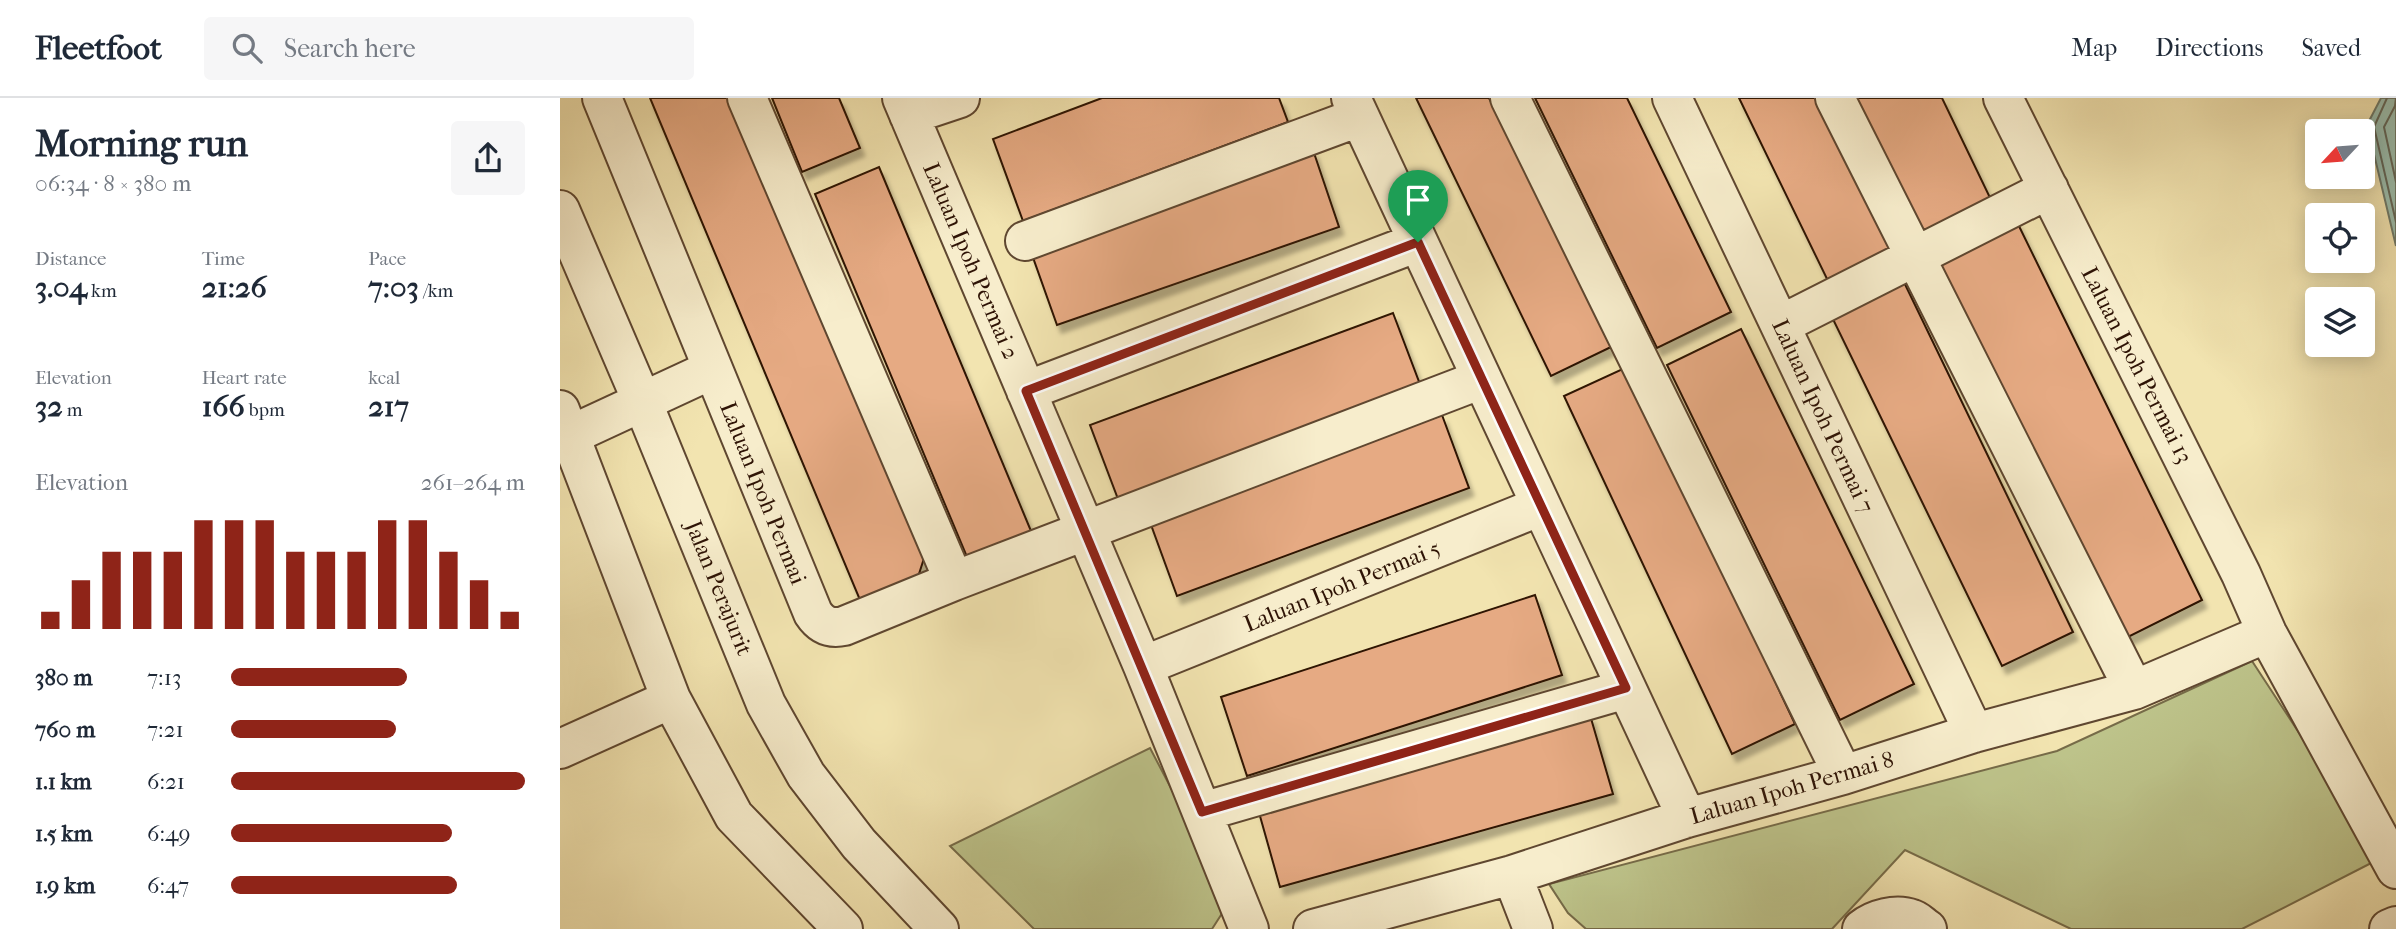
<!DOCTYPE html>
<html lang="en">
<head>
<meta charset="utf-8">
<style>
	body { margin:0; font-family:"IM FELL French Canon",serif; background:#f6f6f7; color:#1f2937; height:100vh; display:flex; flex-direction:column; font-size:26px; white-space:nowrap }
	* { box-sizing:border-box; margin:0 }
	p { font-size:23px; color:#747a83 }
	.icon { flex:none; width:38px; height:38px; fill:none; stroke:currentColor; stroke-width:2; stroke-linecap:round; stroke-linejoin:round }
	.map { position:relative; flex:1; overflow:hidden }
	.drawer { display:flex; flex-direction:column; background:#fff; width:560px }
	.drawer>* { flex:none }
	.needle { width:46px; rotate:244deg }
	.buttons { position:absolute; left:1745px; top:21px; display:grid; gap:14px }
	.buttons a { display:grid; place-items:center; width:70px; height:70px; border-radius:7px; background:#fff; box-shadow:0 4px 18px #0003; font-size:35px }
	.pin { position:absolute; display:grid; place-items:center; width:60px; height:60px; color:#fff; margin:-72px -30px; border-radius:50% 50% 50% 0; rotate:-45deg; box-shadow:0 0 7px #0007 }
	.pin .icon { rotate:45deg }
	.round { display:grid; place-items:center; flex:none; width:74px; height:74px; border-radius:7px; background:#f6f6f7 }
	.head { display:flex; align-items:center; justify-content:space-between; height:119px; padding:0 35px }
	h1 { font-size:38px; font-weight:700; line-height:52px }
	.figures { display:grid; grid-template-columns:repeat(3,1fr); gap:10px; height:119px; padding:7px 35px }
	.figures div { display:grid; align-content:center }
	.figures b { font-size:30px; font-weight:700 }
	.figures small { font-size:19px; font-weight:400 }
	.figures p { font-size:19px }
	.chart { height:196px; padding:14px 35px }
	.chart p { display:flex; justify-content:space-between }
	.chart svg { width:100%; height:126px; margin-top:7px; stroke:#8f2418; stroke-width:6 }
	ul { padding:0 35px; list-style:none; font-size:23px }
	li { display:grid; grid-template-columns:112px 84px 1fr; align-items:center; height:52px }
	li i { height:18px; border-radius:9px; background:#8f2418 }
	header { display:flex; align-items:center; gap:42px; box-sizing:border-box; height:98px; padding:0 35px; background:#fff; border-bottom:2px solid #e0e1e3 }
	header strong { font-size:33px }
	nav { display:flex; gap:38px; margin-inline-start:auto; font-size:24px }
	.search { width:490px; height:63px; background:#f6f6f7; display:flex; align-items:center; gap:18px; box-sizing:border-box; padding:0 24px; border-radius:7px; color:#747a83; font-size:26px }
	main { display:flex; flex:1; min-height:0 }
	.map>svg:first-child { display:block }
	.green { fill:#bdc38a; stroke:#766b48; stroke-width:2 }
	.water { fill:#9bbeae; stroke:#6f7a6a; stroke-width:2 }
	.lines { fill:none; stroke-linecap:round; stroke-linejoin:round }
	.shore { stroke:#64685a; stroke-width:2 }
	.building { fill:#e6aa83; stroke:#2e1305; stroke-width:2; filter:url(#shadow) }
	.minor-casing { stroke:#5f4730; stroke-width:42 }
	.minor { stroke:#f7edcc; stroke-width:38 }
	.route-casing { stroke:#fff; stroke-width:14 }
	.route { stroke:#8f2418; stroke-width:9 }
	.labels { text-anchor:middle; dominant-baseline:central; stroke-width:5; stroke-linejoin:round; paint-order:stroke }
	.street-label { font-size:23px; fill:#2e1305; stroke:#f7edcc }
</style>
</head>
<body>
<header>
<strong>Fleetfoot</strong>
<div class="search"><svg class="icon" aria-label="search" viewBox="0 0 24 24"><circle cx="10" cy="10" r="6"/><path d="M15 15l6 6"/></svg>Search here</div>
<nav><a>Map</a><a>Directions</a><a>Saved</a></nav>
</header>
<main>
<section class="drawer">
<div class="head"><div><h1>Morning run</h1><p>06:34 · 8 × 380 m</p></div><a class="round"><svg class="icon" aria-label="share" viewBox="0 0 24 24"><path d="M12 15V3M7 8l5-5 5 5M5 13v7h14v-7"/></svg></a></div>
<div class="figures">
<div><p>Distance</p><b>3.04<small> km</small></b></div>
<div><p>Time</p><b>21:26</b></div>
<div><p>Pace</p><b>7:03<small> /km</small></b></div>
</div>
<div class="figures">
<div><p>Elevation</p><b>32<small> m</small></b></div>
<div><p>Heart rate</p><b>166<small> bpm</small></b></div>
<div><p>kcal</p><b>217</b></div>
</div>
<div class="chart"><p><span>Elevation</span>261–264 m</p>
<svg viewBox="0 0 160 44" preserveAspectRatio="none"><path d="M5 44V38M15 44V27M25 44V17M35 44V17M45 44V17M55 44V6M65 44V6M75 44V6M85 44V17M95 44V17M105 44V17M115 44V6M125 44V6M135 44V17M145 44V27M155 44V38"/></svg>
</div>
<ul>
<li><b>380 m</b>7:13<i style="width:60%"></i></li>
<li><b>760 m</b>7:21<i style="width:56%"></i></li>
<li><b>1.1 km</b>6:21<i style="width:100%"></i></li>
<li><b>1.5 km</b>6:49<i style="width:75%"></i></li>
<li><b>1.9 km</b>6:47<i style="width:77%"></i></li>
</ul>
</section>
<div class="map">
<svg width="1836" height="831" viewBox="0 0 1836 831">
	<defs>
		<filter id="shadow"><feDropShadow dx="4.5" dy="8" stdDeviation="2" flood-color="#0004"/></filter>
	</defs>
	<rect width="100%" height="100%" fill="#f2e4b0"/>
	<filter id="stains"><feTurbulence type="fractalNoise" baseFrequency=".00286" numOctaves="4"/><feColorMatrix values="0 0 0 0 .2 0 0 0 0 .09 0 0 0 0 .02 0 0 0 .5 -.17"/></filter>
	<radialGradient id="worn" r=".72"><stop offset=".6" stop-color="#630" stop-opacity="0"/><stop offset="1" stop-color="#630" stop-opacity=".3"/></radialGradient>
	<path class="green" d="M1692 563 1821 760 1682 831H1511L1345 752 1272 831H1026L1008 815 989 786 1497 653Z
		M590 650 670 803 652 831H474L390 748Z"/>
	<path class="water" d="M1821 0H1836V148L1807 27Z"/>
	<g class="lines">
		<path class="shore" d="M1827 0 1814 29 1836 124
			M1836 0 1835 8 1824 29 1836 84"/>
	</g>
	<path class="building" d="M90 0H168L366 454 358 479 300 502Z
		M212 0H279L300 50 242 74Z
		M542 0H719L728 24 463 123 433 41Z
		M856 0H929L1051 249 991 278Z
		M975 0H1067L1171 214 1097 250Z
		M1179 0H1259L1334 153 1269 185Z
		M1296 0H1382L1434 108 1364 141Z
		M753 52 779 129 497 227 470 151Z
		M319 69 471 433 407 459 255 96Z
		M1456 122 1642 502 1564 541 1377 161Z
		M1341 178 1513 534 1442 568 1269 213Z
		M833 215 861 289 558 401 530 327Z
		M1181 231 1354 586 1280 622 1107 267Z
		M1067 269 1235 626 1172 656 1004 298Z
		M882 317 909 390 617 498 590 424Z
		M975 497 1002 577 687 678 661 599Z
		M1030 617 1053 696 720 789 698 711Z"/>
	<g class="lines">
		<g class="minor-casing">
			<path id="minor" d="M42 0 253 515C261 527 270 531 284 528L394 483 922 281
				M187 0 394 483
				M342 0 583 568 689 831
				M791 0 1127 720
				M950 0 1283 677
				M1112 0 1414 635
				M1275 0 1574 592
				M1443 0 1681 476 1707 535 1836 771
				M349 17 400 0
				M0 112 82 303 206 606 246 677 299 746 379 831
				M465 143 799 19
				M1220 227 1489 91
				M466 293 858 144
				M0 312 111 601 174 718 283 831
				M0 342 153 271
				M583 568 981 408
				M0 651 111 601
				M642 714 1066 591
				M952 777 973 831
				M753 831 952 777 1127 720 1283 677 1414 635 1574 592 1707 535
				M1302 831C1314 821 1336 815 1352 821 1357 822 1362 828 1367 831
				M1829 831 1836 828"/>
		</g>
		<use href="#minor" class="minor"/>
	</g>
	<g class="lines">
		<g class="route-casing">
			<path id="route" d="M858 144 1066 590 642 714 466 293Z"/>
		</g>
		<use href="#route" class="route"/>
	</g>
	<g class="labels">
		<g class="street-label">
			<text transform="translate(411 163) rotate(67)">Laluan Ipoh Permai 2</text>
			<text transform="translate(1577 267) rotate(63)">Laluan Ipoh Permai 13</text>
			<text transform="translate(1263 318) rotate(65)">Laluan Ipoh Permai 7</text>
			<text transform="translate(203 395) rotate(68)">Laluan Ipoh Permai</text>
			<text transform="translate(782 488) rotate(-22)">Laluan Ipoh Permai 5</text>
			<text transform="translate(159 490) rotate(68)">Jalan Perajurit</text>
			<text transform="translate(1232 690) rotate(-16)">Laluan Ipoh Permai 8</text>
		</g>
	</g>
	<rect width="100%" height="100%" filter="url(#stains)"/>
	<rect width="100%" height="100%" fill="url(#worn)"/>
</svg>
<div class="buttons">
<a><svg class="needle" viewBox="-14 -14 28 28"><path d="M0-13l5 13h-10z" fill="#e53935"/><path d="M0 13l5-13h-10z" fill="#747a83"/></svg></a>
<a><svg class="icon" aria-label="locate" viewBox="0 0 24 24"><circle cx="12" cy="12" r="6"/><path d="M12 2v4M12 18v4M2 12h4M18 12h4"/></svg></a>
<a><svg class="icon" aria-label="layers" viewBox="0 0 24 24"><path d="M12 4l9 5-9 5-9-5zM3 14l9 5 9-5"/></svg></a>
</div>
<div class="pin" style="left:858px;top:144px;background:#1e9e55"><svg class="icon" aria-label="arrive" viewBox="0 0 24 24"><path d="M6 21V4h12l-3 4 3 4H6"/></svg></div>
</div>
</main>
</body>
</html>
